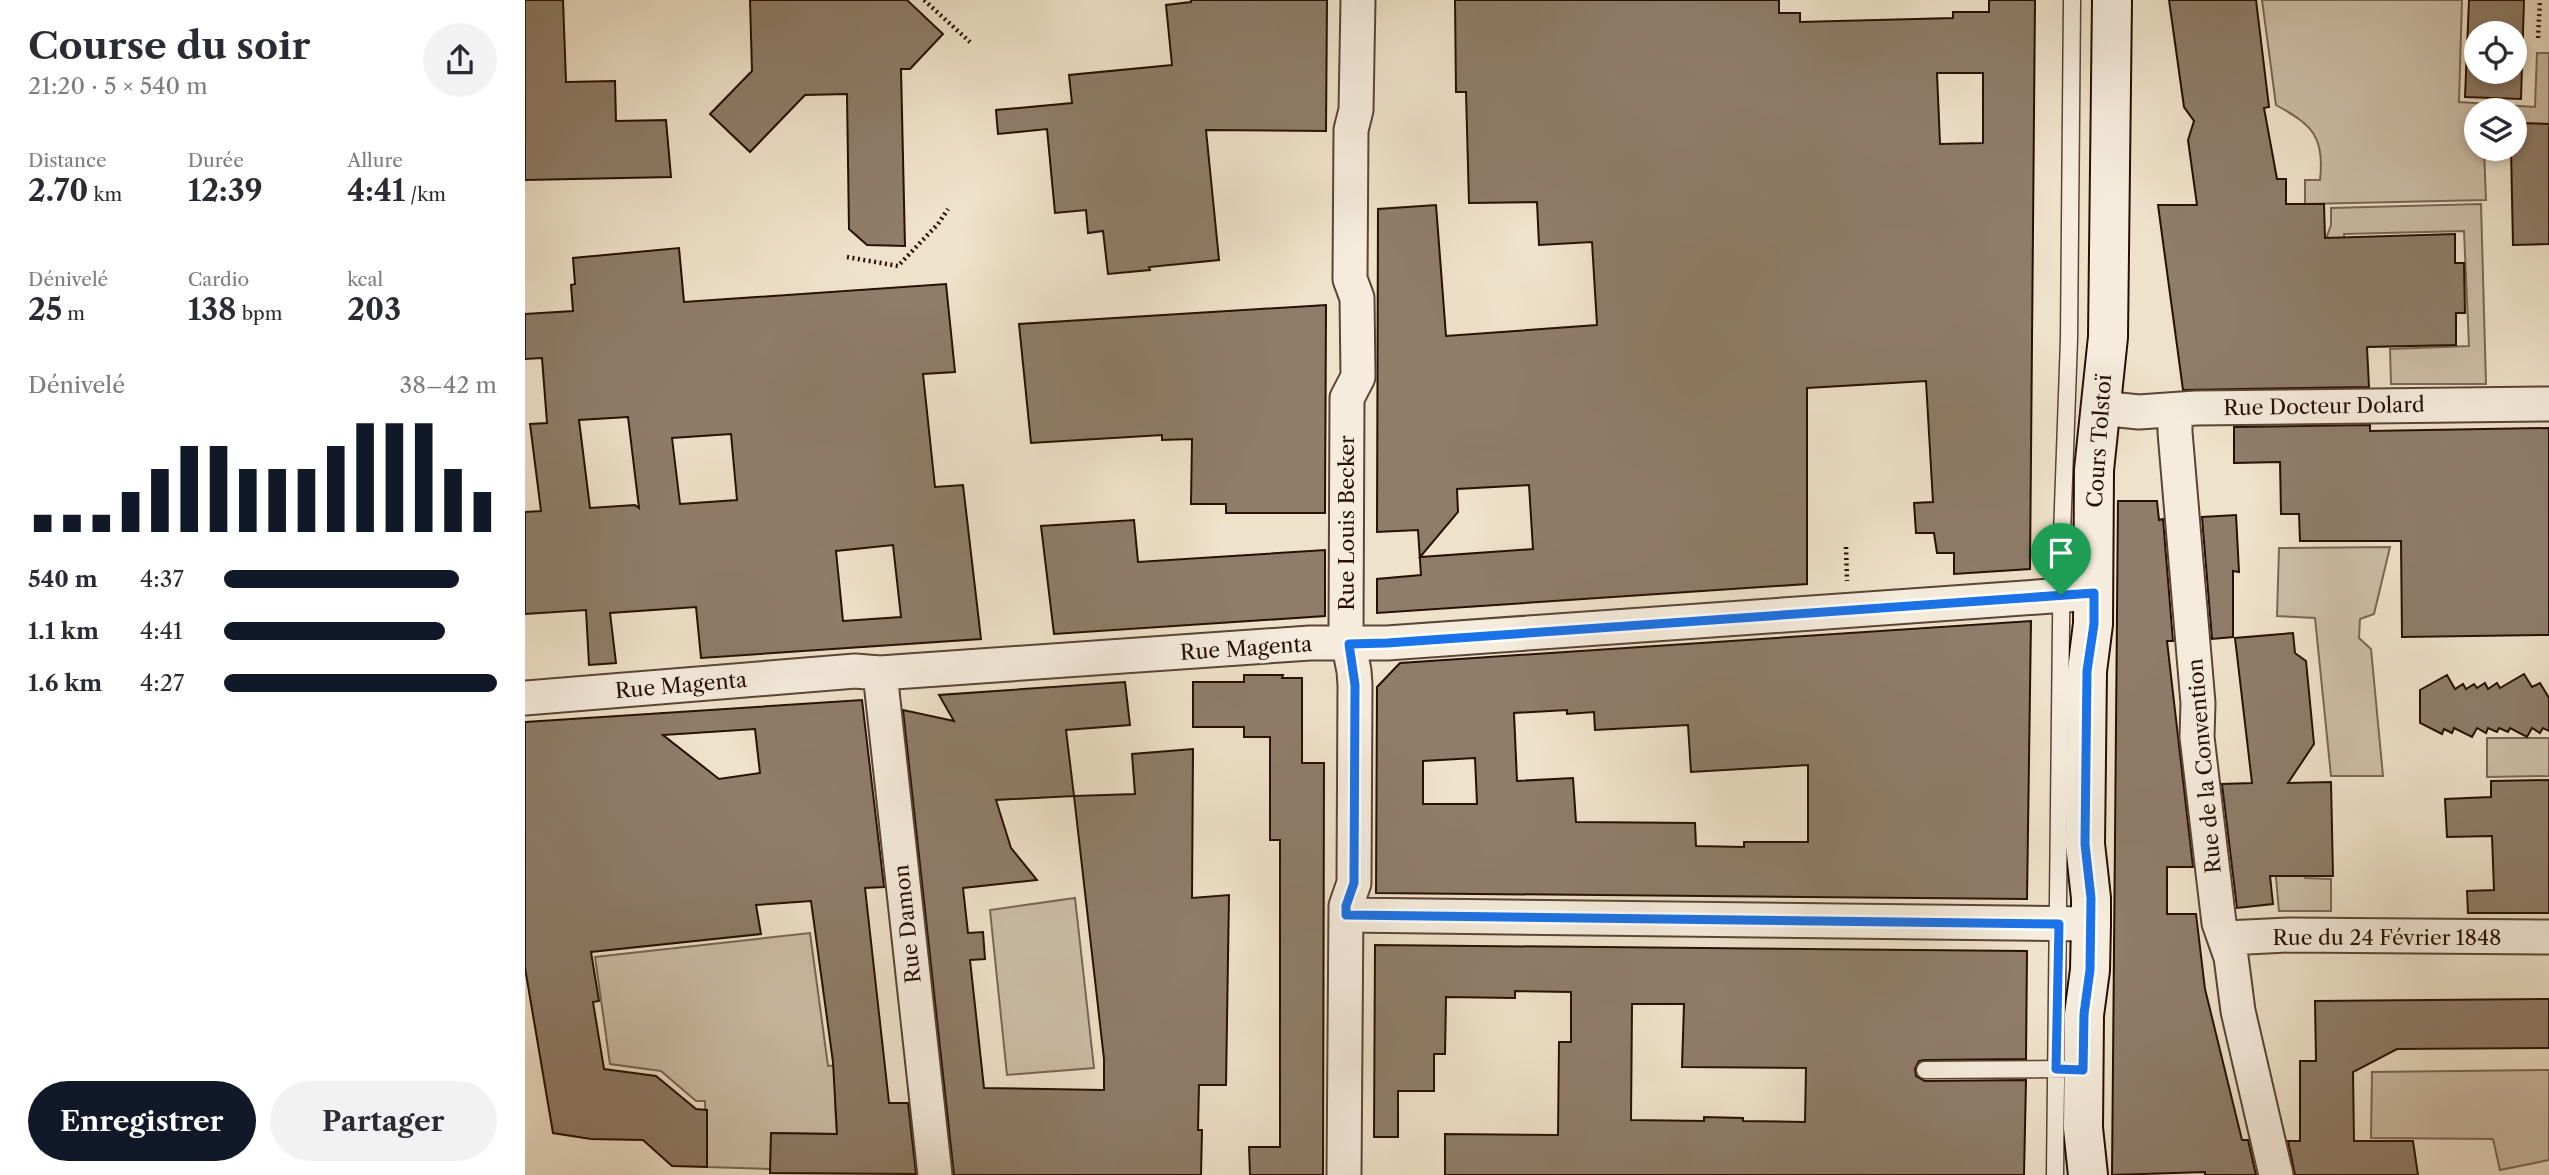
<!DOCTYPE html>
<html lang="fr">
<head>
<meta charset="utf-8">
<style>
	body { margin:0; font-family:"Libre Caslon Text",serif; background:#f2f2f3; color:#2b2b33; height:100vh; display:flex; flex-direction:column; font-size:26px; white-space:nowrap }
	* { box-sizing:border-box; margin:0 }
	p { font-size:23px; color:#7c7c81 }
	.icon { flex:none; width:38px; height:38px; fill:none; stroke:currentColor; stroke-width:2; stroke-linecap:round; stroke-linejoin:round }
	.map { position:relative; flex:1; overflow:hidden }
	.details { display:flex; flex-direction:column; background:#fff; width:525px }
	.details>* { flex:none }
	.tools { position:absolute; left:1939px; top:21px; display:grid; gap:14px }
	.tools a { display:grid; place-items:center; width:63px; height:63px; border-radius:50%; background:#fff; box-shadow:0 4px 10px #0003; font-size:35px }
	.pin { position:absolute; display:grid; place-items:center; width:60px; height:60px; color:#fff; margin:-72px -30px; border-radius:50% 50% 50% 0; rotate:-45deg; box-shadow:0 0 7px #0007 }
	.pin .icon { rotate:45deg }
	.round { display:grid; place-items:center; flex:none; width:74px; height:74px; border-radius:37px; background:#f2f2f3 }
	.headline { display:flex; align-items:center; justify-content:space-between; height:119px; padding:0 28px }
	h1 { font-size:38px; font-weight:800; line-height:52px }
	.figures { display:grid; grid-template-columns:repeat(3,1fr); gap:10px; height:119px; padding:7px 28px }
	.figures div { display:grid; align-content:center }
	.figures b { font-size:30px; font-weight:800 }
	.figures small { font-size:19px; font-weight:400 }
	.figures p { font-size:19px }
	.chart { height:196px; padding:14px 28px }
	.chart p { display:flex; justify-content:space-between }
	.chart svg { width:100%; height:126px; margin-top:7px; stroke:#111827; stroke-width:6 }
	.button { display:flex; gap:14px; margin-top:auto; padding:14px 28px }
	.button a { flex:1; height:80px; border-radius:42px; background:#111827; color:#fff; font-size:28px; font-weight:800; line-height:80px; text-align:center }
	.button a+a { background:#f2f2f3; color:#2b2b33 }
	ul { padding:0 28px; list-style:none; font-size:23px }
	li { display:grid; grid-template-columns:112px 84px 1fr; align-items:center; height:52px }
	li i { height:18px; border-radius:9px; background:#111827 }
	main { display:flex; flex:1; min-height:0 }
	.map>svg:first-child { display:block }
	.green { fill:#cdbea8; stroke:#7a6656; stroke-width:2 }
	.building { fill:#8f7d6a; stroke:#270f03; stroke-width:2; fill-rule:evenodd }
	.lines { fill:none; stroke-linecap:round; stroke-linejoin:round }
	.lane-casing { stroke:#594435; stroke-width:19 }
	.street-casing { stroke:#594435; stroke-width:37 }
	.secondary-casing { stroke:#270f03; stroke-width:42 }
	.path { stroke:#270f03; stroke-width:4.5; stroke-dasharray:2 3.5; stroke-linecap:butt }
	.lane { stroke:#f5ecdd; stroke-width:16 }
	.street { stroke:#f5ecdd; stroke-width:33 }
	.secondary { stroke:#f5ecdd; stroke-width:38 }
	.route-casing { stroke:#fff; stroke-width:14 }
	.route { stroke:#1a73e8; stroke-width:9 }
	.labels { text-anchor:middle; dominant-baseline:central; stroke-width:7; stroke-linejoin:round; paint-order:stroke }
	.street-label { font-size:21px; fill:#270f03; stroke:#f5ecdd }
</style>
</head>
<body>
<main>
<section class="details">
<div class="headline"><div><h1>Course du soir</h1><p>21:20 · 5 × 540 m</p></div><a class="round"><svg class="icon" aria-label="share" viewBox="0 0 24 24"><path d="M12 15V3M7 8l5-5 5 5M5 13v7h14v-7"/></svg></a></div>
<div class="figures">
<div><p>Distance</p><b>2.70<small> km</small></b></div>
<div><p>Durée</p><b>12:39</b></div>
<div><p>Allure</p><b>4:41<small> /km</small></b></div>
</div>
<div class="figures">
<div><p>Dénivelé</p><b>25<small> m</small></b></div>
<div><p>Cardio</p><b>138<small> bpm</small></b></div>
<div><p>kcal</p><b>203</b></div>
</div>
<div class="chart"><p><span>Dénivelé</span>38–42 m</p>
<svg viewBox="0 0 160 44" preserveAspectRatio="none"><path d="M5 44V38M15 44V38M25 44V38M35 44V30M45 44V22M55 44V14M65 44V14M75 44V22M85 44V22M95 44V22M105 44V14M115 44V6M125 44V6M135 44V6M145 44V22M155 44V30"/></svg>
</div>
<ul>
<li><b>540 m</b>4:37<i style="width:86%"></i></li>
<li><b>1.1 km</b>4:41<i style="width:81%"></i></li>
<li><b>1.6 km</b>4:27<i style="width:100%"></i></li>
</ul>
<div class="button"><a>Enregistrer</a><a>Partager</a></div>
</section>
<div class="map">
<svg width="2024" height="1175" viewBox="0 0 2024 1175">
	<rect width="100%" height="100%" fill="#efe2ca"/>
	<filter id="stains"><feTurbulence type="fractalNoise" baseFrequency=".00286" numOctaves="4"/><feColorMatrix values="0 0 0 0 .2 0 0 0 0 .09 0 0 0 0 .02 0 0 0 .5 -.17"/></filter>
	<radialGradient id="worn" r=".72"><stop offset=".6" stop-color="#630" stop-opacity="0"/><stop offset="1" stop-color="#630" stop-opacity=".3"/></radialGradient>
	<path class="green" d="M1737 0H1937L1934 102 2010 107 2012 53H2024V124L1990 123V110H1951V149H1959L1961 200 1780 204V180H1795C1800 136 1787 125 1751 105Z
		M1956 204 1961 384H1866L1865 349 1944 346 1939 231 1819 234 1820 288 1806 321 1802 236 1806 225V208Z
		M1865 547 1849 614 1835 619 1834 638 1846 649 1858 776H1806L1790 618 1752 616 1754 548Z
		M1962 738H2024V776L1962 777Z
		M1780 806V878L1806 879V911H1754L1748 844Z
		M550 898 569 1068 482 1075 465 910Z
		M285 933 303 1066 318 1065 313 1097 310 1102 312 1134 247 1133 245 1169 182 1167 180 1101H171L136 1071 85 1064 70 957Z
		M2024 1070V1160L1975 1170 1968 1139 1846 1138 1847 1072Z"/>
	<path class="building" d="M0 0H38L41 82 90 81 91 121 141 120 146 177 0 180Z
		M225 0H382L418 34 385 69H376L380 246 342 245 324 229 322 94 280 95 225 152 185 114 227 71Z
		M666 0H802L801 131 681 130 694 260 624 267 625 270 583 274 578 231 563 233 561 210 530 213 522 129 473 134 471 110 547 103 544 75 647 65 641 5 666 2Z
		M930 0H1254V13H1275V22L1428 18V12H1464V0H1510L1505 569 1429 574V553H1412L1409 533H1391L1389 503 1408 502 1401 381 1282 388V584L852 613V579L896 575 893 530 852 532 853 209 911 205 921 336 1072 325 1067 242 1014 245 1012 202 944 203 941 92H931ZM1412 73H1458V143L1415 144ZM1004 485 1008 549 895 557 933 512 932 489Z
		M1644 0H1731L1744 107 1739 108 1752 179H1761V204H1799L1800 238 1930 234V263H1939L1940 313H1931V345L1842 347 1844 387 1658 390 1633 205H1672L1663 140 1669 121 1659 107Z
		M1944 0H1999L1996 99 1940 97ZM1951 33H1990V72H1951Z
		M1990 123 2024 124V244L1988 245 1986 149H1990Z
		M154 248 159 302 421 284 430 372 398 374 410 487 438 485 456 639 176 658 171 607 85 613 91 663 64 665 61 610 0 614V512L16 511 5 424 22 423 17 358 0 359V314L48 311 46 285 50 284 48 258ZM103 417 114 508 110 505 65 508 54 420ZM206 434 212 500 155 504 147 438ZM368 545 376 617 318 621 311 551Z
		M801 305 800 513H701V504H666L667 439 637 440V435L506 443 494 324Z
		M1845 425V431L2024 428V635L1877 637 1876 541H1775L1774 514H1756L1755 462 1709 463V427Z
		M1593 501H1632L1634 520 1638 519 1648 641H1642L1668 867H1642V914H1671L1680 989 1717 1140H1723L1731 1175H1680V1172L1587 1175Z
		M1711 515 1714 572 1708 571V637L1687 639 1677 517Z
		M609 520 613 562 800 550V616L529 634 516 526Z
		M1506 621 1502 899 851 893 852 687 875 663ZM1042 710V714L1069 712 1070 730 1163 725 1166 772 1283 765V842H1219V847L1171 846 1170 823 1051 822 1048 778 992 781 989 713ZM950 758 952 804H898V761Z
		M1768 633 1770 653 1781 661 1789 744 1763 783 1806 782 1808 876H1745L1748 904 1712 908 1697 784 1727 783 1710 638Z
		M1999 674 2007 687 2015 683 2024 698V731L2018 728 2015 733 2007 728 2002 737 1985 728 1983 732 1974 728 1972 732 1963 728 1961 733 1952 728 1947 737 1929 728 1927 733 1919 729 1917 734 1895 723V690L1922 675 1930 689 1938 684 1941 689 1949 684 1952 688 1960 683 1963 689 1972 683 1975 688Z
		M719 675H758L757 678H777V763H799L798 1175H725L724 1147H755V840H745V737H719V727H668V682H719Z
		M600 682 605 725 541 730 549 796 610 794 607 754 668 749 667 898 704 895 701 1085H674L673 1130H677L676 1175H429L378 710 429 721 414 695ZM549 796 579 1059V1090L459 1088 445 960 460 959 458 932 443 933 438 888 512 880 486 848 471 800Z
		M337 700 359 887 340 888 364 1103H383L391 1174 245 1173 246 1133 312 1134 308 1062 286 901 231 905 236 934 66 952 74 1001 68 1002 79 1069 131 1076 171 1109 182 1110V1167L147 1166 118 1140 66 1139 28 1133 0 968V722ZM230 729 235 773 194 779 138 735Z
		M2024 780V913H1943L1942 891 1969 890 1967 836 1922 837 1920 799 1966 797V781Z
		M850 945 1502 951 1501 1059 1400 1060 1394 1061 1390 1069 1391 1076 1400 1081 1501 1080 1499 1175H920V1134L1033 1135 1034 1042H1046V992L990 991V998L921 997 920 1054H909V1091H873V1137H849ZM1107 1004H1159L1157 1067 1281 1068 1280 1122 1218 1121V1118L1179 1117V1121L1106 1120Z
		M2024 999V1048L1872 1049 1828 1072 1829 1141H1888L1893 1175H1770L1763 1141H1775V1061H1791L1790 1001Z"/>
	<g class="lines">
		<g class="lane-casing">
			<path id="lane" d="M1400 1070 1542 1069
				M1530 1175 1537 535 1544 339 1547 0"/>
		</g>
		<g class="street-casing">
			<path id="street" d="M1575 408 1614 412 1671 408 2024 404
				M1650 410V432L1673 703 1672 737 1694 923 1706 957 1713 1011 1751 1175
				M355 673 410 1175
				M0 698 330 671 355 673 785 643H862L1569 593
				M821 915 1566 924
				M1701 938 1765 935 2024 937
				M819 1175 821 906 829 883 830 685 829 671 821 631 822 398 833 377 832 298 825 279 826 130 831 110 833 0"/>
		</g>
		<g class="secondary-casing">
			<path id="secondary" d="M1563 1175 1558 1128 1559 1015 1565 970 1566 924V898L1560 844 1562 671 1568 624 1569 470 1583 337 1587 0"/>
		</g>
		<path class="path" d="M313 0V1
			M399 0 445 42
			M2013 38 2015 0
			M322 257 373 266 413 224 423 209
			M1321 547 1322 581"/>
		<use href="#lane" class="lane"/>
		<use href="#street" class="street"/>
		<use href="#secondary" class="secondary"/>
	</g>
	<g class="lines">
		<g class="route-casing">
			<path id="route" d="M1569 593V624L1562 671 1560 844 1566 898 1565 970 1559 1014 1558 1070 1531 1069 1534 924 821 915V906L829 883 830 685 824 644 862 643Z"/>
		</g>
		<use href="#route" class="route"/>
	</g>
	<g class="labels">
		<g class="street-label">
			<text transform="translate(1799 406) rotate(-1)">Rue Docteur Dolard</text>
			<text transform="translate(1574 441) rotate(-86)">Cours Tolstoï</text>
			<text transform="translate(821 523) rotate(-90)">Rue Louis Becker</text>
			<text transform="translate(721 648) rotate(-4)">Rue Magenta</text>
			<text transform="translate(156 685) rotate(-5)">Rue Magenta</text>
			<text transform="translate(1679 766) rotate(-95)">Rue de la Convention</text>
			<text transform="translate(382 924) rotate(-96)">Rue Damon</text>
			<text x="1862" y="937">Rue du 24 Février 1848</text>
		</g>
	</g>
	<rect width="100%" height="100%" filter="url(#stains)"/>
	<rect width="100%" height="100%" fill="url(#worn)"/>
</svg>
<div class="tools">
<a><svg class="icon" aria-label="locate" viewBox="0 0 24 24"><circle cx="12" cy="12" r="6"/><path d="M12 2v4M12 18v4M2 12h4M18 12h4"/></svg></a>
<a><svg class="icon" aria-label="layers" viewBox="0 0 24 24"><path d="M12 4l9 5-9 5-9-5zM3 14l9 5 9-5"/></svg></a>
</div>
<div class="pin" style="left:1536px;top:595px;background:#1e9e55"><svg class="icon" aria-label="arrive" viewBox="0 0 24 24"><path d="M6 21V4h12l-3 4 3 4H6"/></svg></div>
</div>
</main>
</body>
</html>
